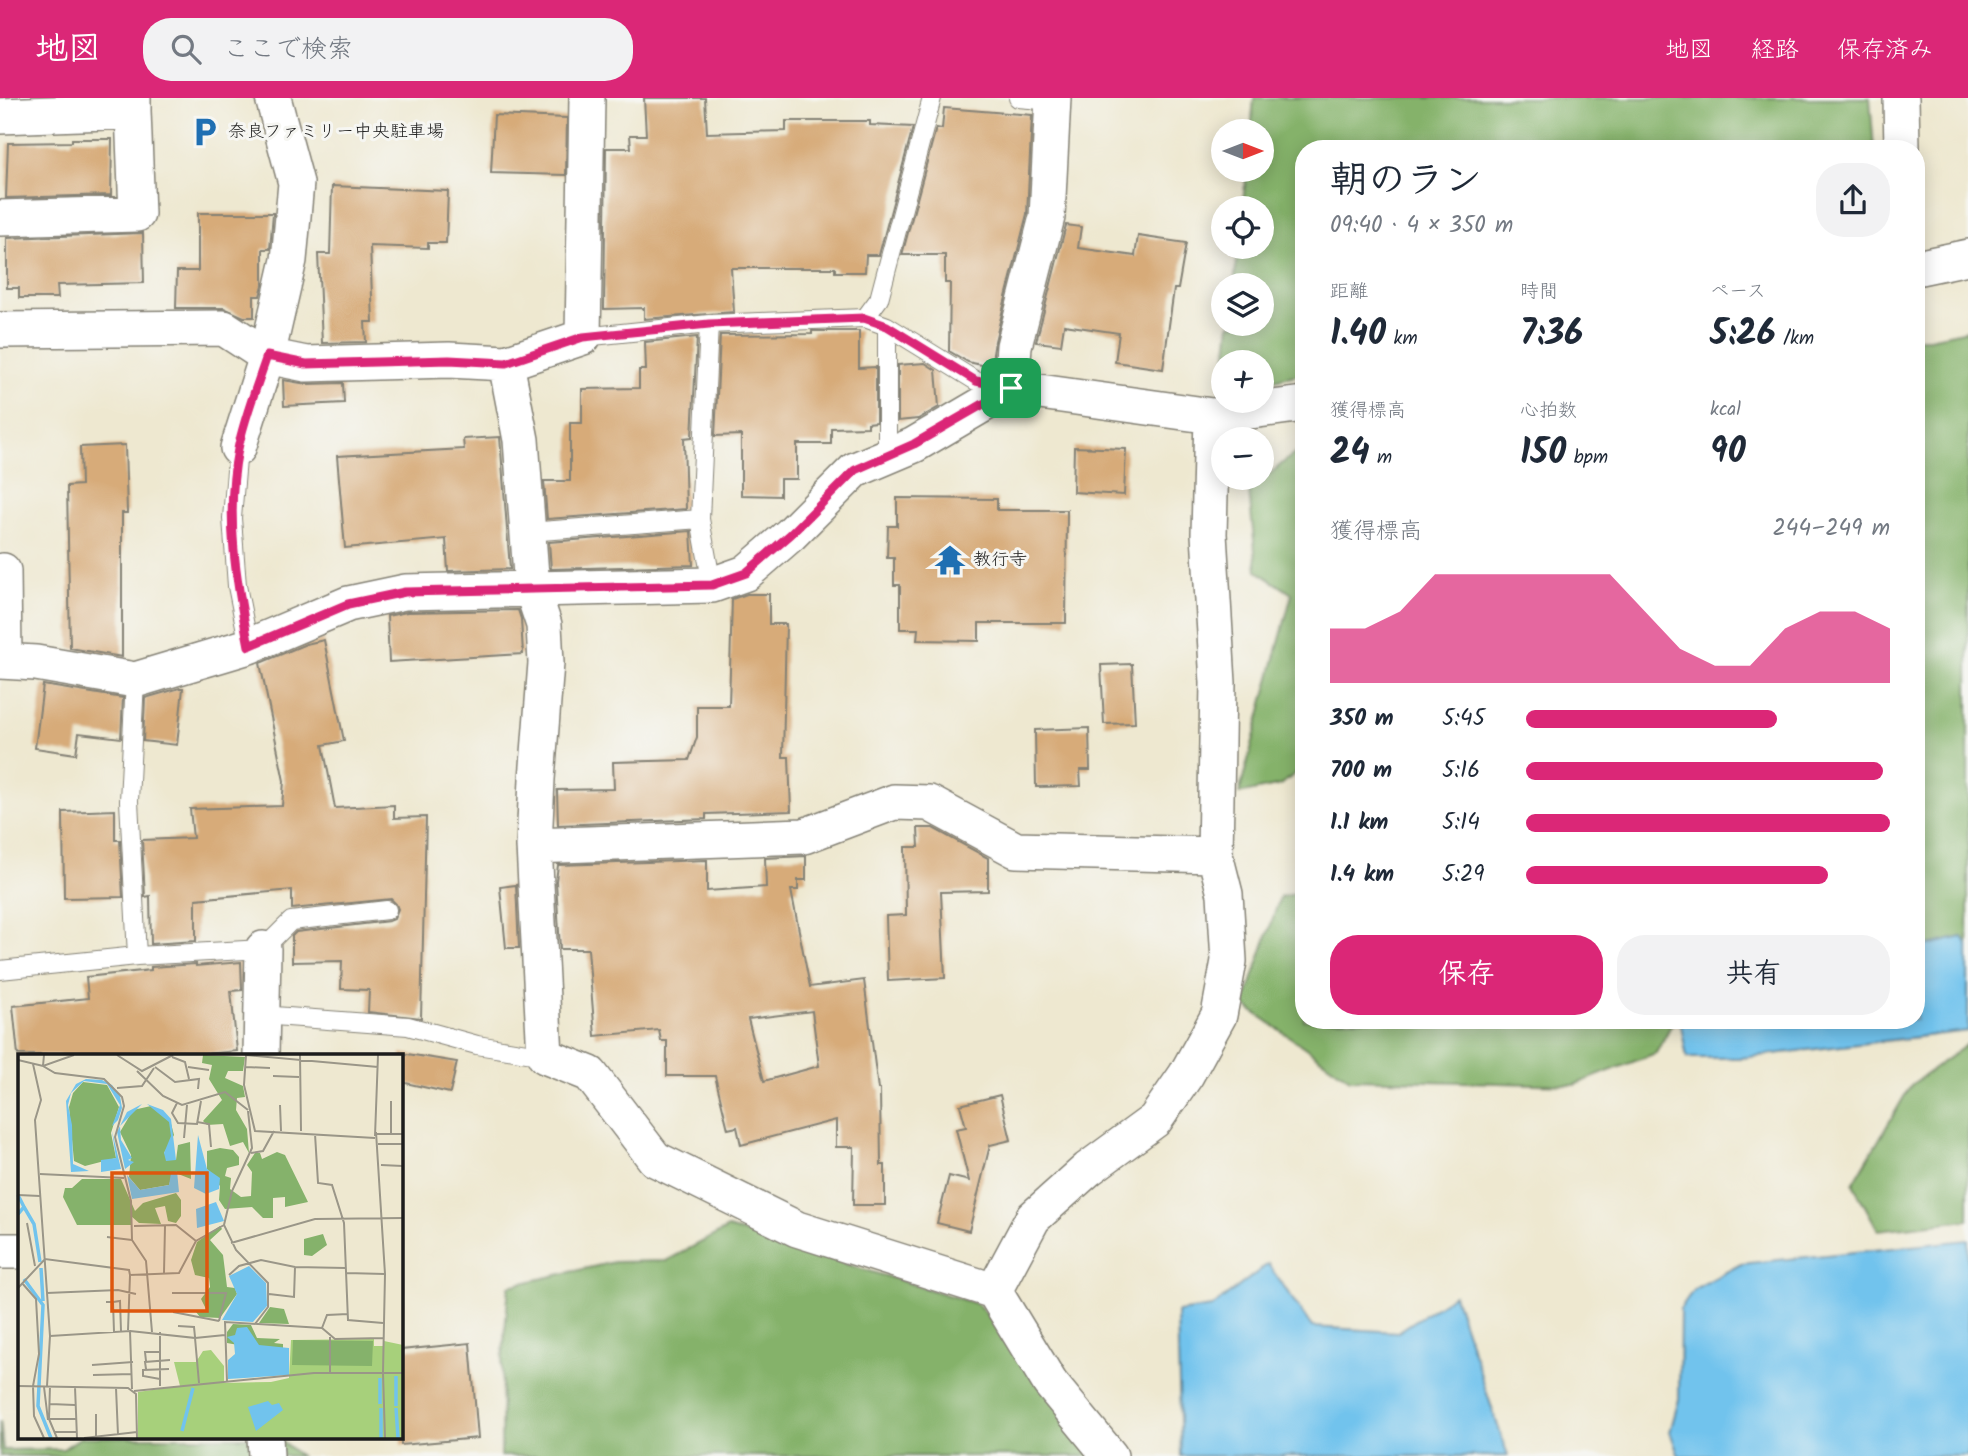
<!DOCTYPE html>
<html lang="ja">
<head>
<meta charset="utf-8">
<style>
	body { margin:0; font-family:Kalam,"Klee One",sans-serif; background:#f2f2f3; color:#1f2937; height:100vh; display:flex; flex-direction:column; font-size:26px; white-space:nowrap }
	* { box-sizing:border-box; margin:0 }
	p { font-size:23px; color:#747a83 }
	.icon { flex:none; width:38px; height:38px; fill:none; stroke:currentColor; stroke-width:2; stroke-linecap:round; stroke-linejoin:round }
	.map { position:relative; flex:1; overflow:hidden }
	.details { position:absolute; left:1295px; top:42px; width:630px; height:889px; display:flex; flex-direction:column; background:#fff; border-radius:28px; box-shadow:0 4px 18px #0003 }
	.details>* { flex:none }
	.needle { width:46px; rotate:90deg }
	.tools { position:absolute; left:1211px; top:21px; display:grid; gap:14px }
	.tools a { display:grid; place-items:center; width:63px; height:63px; border-radius:50%; background:#fff; box-shadow:0 4px 18px #0003; font-size:35px }
	.pin { position:absolute; display:grid; place-items:center; width:60px; height:60px; color:#fff; margin:-30px; border-radius:14px; box-shadow:0 4px 10px #0006 }
	.round { display:grid; place-items:center; flex:none; width:74px; height:74px; border-radius:28px; background:#f2f2f3 }
	.head { display:flex; align-items:center; justify-content:space-between; height:119px; padding:0 35px }
	h1 { font-size:38px; font-weight:700; line-height:52px }
	.stats { display:grid; grid-template-columns:repeat(3,1fr); gap:10px; height:119px; padding:7px 35px }
	.stats div { display:grid; align-content:center }
	.stats b { font-size:35px; font-weight:700 }
	.stats small { font-size:19px; font-weight:400 }
	.stats p { font-size:19px }
	.chart { height:196px; padding:14px 35px }
	.chart p { display:flex; justify-content:space-between }
	.chart svg { width:100%; height:126px; margin-top:7px; fill:#db2777; opacity:.7 }
	.cta { display:flex; gap:14px; margin-top:auto; padding:14px 35px }
	.cta a { flex:1; height:80px; border-radius:28px; background:#db2777; color:#fff; font-size:28px; font-weight:700; line-height:80px; text-align:center }
	.cta a+a { background:#f2f2f3; color:#1f2937 }
	ul { padding:0 35px; list-style:none; font-size:23px }
	li { display:grid; grid-template-columns:112px 84px 1fr; align-items:center; height:52px }
	li i { height:18px; border-radius:9px; background:#db2777 }
	header { display:flex; align-items:center; gap:42px; box-sizing:border-box; height:98px; padding:0 35px; background:#db2777; color:#fff }
	header strong { font-size:33px }
	nav { display:flex; gap:38px; margin-inline-start:auto; font-size:24px }
	.search { width:490px; height:63px; background:#f2f2f3; display:flex; align-items:center; gap:18px; box-sizing:border-box; padding:0 24px; border-radius:28px; color:#747a83; font-size:26px }
	.map>svg:first-child { display:block }
	.forest { fill:#85b26b; stroke:#506744; stroke-width:2 }
	.water { fill:#71c3ed; stroke:#467084; stroke-width:2 }
	.building { fill:#d7ab79; fill-rule:evenodd }
	.lines { fill:none; stroke-linecap:round; stroke-linejoin:round }
	.lane-casing { stroke:#858276; stroke-width:20 }
	.street-casing { stroke:#858276; stroke-width:38 }
	.lane { stroke:#fff; stroke-width:18 }
	.street { stroke:#fff; stroke-width:35 }
	.route-casing { stroke:#fff; stroke-width:14 }
	.route { stroke:#db2777; stroke-width:9 }
	.labels { text-anchor:middle; dominant-baseline:central; stroke-width:6; stroke-linejoin:round; paint-order:stroke }
	.poi-label { font-size:18px; fill:#1c1c1c; stroke:#f6f6f2; text-anchor:start }
	.inset-river { fill:none; stroke:#71c3ed; stroke-width:3.5 }
	.inset-road { fill:none; stroke:#9a9688; stroke-width:2 }
	.view { fill:#de560d; fill-opacity:0.15; stroke:#de560d; stroke-width:3.5 }
	.inset-edge { fill:none; stroke:#1c1c1c; stroke-width:3.5 }
</style>
</head>
<body>
<header>
<strong>地図</strong>
<div class="search"><svg class="icon" aria-label="search" viewBox="0 0 24 24"><circle cx="10" cy="10" r="6"/><path d="M15 15l6 6"/></svg>ここで検索</div>
<nav><a>地図</a><a>経路</a><a>保存済み</a></nav>
</header>
<div class="map">
<svg width="1968" height="1358" viewBox="0 0 1968 1358">
	<rect width="100%" height="100%" fill="#f6f6f2"/>
	<filter id="ink" filterUnits="userSpaceOnUse"><feTurbulence type="fractalNoise" baseFrequency=".0143" numOctaves="2"/><feDisplacementMap in="SourceGraphic" scale="14" xChannelSelector="R" yChannelSelector="G"/><feConvolveMatrix kernelMatrix="1 2 1 2 8 2 1 2 1" color-interpolation-filters="sRGB"/></filter>
	<filter id="wash" filterUnits="userSpaceOnUse"><feTurbulence type="fractalNoise" baseFrequency=".00686" numOctaves="4" result="noise"/><feDisplacementMap in="SourceGraphic" scale="28" xChannelSelector="R" yChannelSelector="G"/><feGaussianBlur stdDeviation="1.57" result="paint"/><feColorMatrix in="noise" values="0 0 0 0 0 0 0 0 0 0 0 0 0 0 0 0 0 1.4 0 .05"/><feComposite in="paint" operator="in"/></filter>
	<g filter="url(#wash)">
		<rect width="100%" height="100%" fill="#eee8d0"/>
		<path class="forest" d="M1254 0H1870L1874 51H1304V275L1262 285V264H1226L1230 226H1262V187H1234L1238 149H1262V110H1242L1247 72H1262V33H1251Z
			M1968 232V848L1963 839 1916 850V240H1929Z
			M1304 351V668L1281 687 1239 696 1292 496 1257 473 1249 393 1290 359Z
			M1304 794V922H1674L1656 955 1574 987 1350 981 1244 907 1280 799Z
			M1968 946V1122L1878 1132 1853 1086 1911 987Z
			M728 1130 977 1206 1124 1358H501L502 1266 509 1188 614 1164 666 1163Z
			M0 1323 3 1352 63 1351 81 1339H277L300 1358H0Z"/>
		<path class="water" d="M1963 839 1968 848V933L1741 960H1687L1680 922H1916V850Z
			M1968 1142V1358H1679L1670 1334 1679 1301 1680 1211 1694 1191 1741 1166Z
			M1268 1166 1312 1229 1398 1234 1454 1197 1508 1358H1181L1177 1214 1212 1209Z"/>
		<g id="blocks">
			<path class="building" d="M644 0H705L707 35 786 33V23H870V27L913 29 879 157H866L865 174H835V170H731L734 214 644 221V210L604 211 606 50H631L630 37H646Z
				M944 10 1032 17 1027 116 995 243 991 269 968 264 949 253 950 185H945V157H902L936 30 942 31Z
				M494 17 567 20 566 77 491 75Z
				M72 41H112L111 97 6 100 8 45 72 44Z
				M332 88 448 93 446 145H428V150L370 148 373 224H365L366 244 322 245 318 156H330Z
				M198 115H273L270 151H263V187L260 198H254V219H244L224 210H176L177 173H198Z
				M1066 127 1081 129 1078 150 1135 158 1138 138 1186 145 1178 191H1174L1163 271 1115 264 1119 235 1064 227 1061 247 1036 244Z
				M143 135 144 185 57 187 58 200H19V190H7V140Z
				M812 233H859V270L876 269V324L868 325V329L831 330V346H797V381H780V398L741 397V337L715 338 720 237 812 236Z
				M697 239 692 339 684 340 686 411 547 421 544 383H570V325H582V291L639 290V272H646L645 244Z
				M925 265 936 272 939 309 918 321 898 323V267Z
				M283 282 307 286 343 285 344 305 284 308Z
				M500 339 510 471 448 473 446 441 345 450 337 358 464 351 463 341Z
				M125 347 127 415H122V559L70 550 67 388 81 387 80 349Z
				M1074 349 1126 351 1124 397 1073 394Z
				M897 400 997 401V412H1067L1066 525H979V543L917 542 918 531H900V487H894V460H887L888 428H897Z
				M691 433 693 467 551 471 549 444Z
				M747 496H769V526H786L783 659H789L791 713 706 716V721L558 727 557 692 614 691 613 664 689 662 697 639V608H729L732 501Z
				M518 512 521 521 523 556 389 564 387 518 407 514Z
				M324 542 344 643 323 647 335 710 394 707V720L426 719 421 920 368 914 369 892 341 891 342 863 292 864V838L296 834 389 823 394 821 398 811 396 806 391 801 292 811V792L196 801V843L151 846 150 798 145 799 142 742 193 740 190 711 282 708 284 683 260 565 306 546Z
				M1132 566 1135 625 1104 626 1101 567Z
				M43 587 123 600 121 640 79 635 76 656 35 650Z
				M180 590H183L177 647 143 643 145 600Z
				M1089 630 1090 672H1080L1081 688 1036 689 1035 632Z
				M115 712V742H120L123 799 64 800 63 714Z
				M918 730H933L988 760V793L941 794 945 880 888 883 886 818 906 817 905 749H919Z
				M806 758V782H798V792H791L810 889 864 882 878 991H880L881 1067H885V1107H853L854 1049H836V1022L741 1047 737 1029 728 1031 715 978H667V943H661L659 932 595 938 588 851H560L556 783 558 767 707 762V793L766 789 765 760ZM812 913 819 968 764 983 748 921Z
				M516 787 519 850H506L500 789Z
				M241 864 242 892 231 893 237 953 192 957H18L13 908 88 900 86 879 151 872V869L196 866V868Z
				M401 955 457 964 450 995 401 984Z
				M1000 997 1011 1042 990 1047 969 1133 937 1125 949 1078 969 1083 956 1031 966 1029 960 1007Z
				M470 1245 478 1340 401 1347V1252Z"/>
		</g>
	</g>
	<g filter="url(#ink)">
		<use href="#blocks" fill-opacity="0" stroke="#858276" stroke-width="2"/>
		<g class="lines">
			<g class="lane-casing">
				<path id="lane" d="M1018 0 1053 3
					M865 220 879 201 932 0
					M709 226 700 421 712 487
					M887 228V358
					M583 239 709 226 865 220 887 228 976 283 1006 289
					M238 350 232 420 237 488 249 548
					M528 434 700 421
					M135 582 129 703 137 858 263 851 291 823 387 812
					M0 872 137 858
					M261 917 408 928 477 947 545 958"/>
			</g>
			<g class="street-casing">
				<path id="street" d="M587 0 583 239 506 265 521 342 532 491 544 527 546 565 537 681 534 748 545 958 590 976 655 1061 797 1131 994 1193 1050 1285 1110 1358
					M1901 0 1902 51
					M0 18 133 13V0
					M0 120 137 116 133 13
					M1916 170 1968 159
					M0 232 224 230 267 258 306 266 449 262 506 265
					M1011 290 1014 248 1047 119 1053 0
					M238 350 267 258 289 162 296 85 273 0
					M3 473 4 563
					M0 563 36 565 135 582 249 548 348 506 405 494 712 487 746 475 791 436 855 372 914 347 1011 290 1212 318 1304 306
					M534 748 804 738 894 704 929 705 1016 752 1215 757
					M261 957 263 851
					M0 1153H19
					M994 1193 1033 1120 1088 1071 1155 1022 1186 977 1219 917 1229 863 1225 796 1215 757 1218 585 1209 436 1212 318
					M265 1339 266 1358"/>
			</g>
			<use href="#lane" class="lane"/>
			<use href="#street" class="street"/>
		</g>
	</g>
	<g class="lines" filter="url(#ink)">
		<g class="route-casing">
			<path id="route" d="M864 220 887 228 976 283 1011 290 914 346 855 372 791 436 746 475 712 487 405 494 348 506 249 548C236 483 225 417 238 351 244 320 257 288 267 258L306 266 449 262 506 265 583 239 709 226Z"/>
		</g>
		<use href="#route" class="route"/>
	</g>
	<defs>
		<g id="parking-bare" transform="scale(2.415)"><path d="M-3.5-5.5H1a3.5 3.5 0 0 1 0 7H-1V5.5H-3.5ZM-1-3.4V-.6H.8a1.4 1.4 0 0 0 0-2.8Z" fill="#1f6fb2" stroke="#f6f6f2" stroke-width="2.5" paint-order="stroke"/></g>
		<g id="temple-bare" transform="scale(2.415)"><path d="M0-6L5-2H3V0L6.5 2.5H4V6H1.5V3h-3V6H-4V2.5H-6.5L-3 0V-2H-5Z" fill="#1f6fb2" stroke="#f6f6f2" stroke-width="2.5" paint-order="stroke"/></g>
	</defs>
	<g fill-rule="evenodd">
		<use href="#parking-bare" x="205" y="34"/>
		<use href="#temple-bare" x="950" y="462"/>
	</g>
	<g class="labels">
		<g class="poi-label">
			<text x="228" y="34">奈良ファミリー中央駐車場</text>
			<text x="973" y="462">教行寺</text>
		</g>
	</g>
	<g transform="translate(18 956)">
		<rect width="385" height="385" fill="#eee8d0"/>
		<path d="M356 285V292H366V287L385 291V384H120V338L162 332 156 308H178L185 297 193 296 206 312V329L253 328 271 324 273 286Z" fill="#a7d07b"/>
		<path d="M185 1 227 3 225 17H210L207 24 225 32 227 43 219 44 218 56 229 75 231 99 225 88 212 92 205 70 189 71 185 67 204 46 191 25 194 11 184 9ZM65 28 89 31 101 53 93 79 98 104 67 112 56 107 51 53 55 39ZM133 52 152 66 156 81 146 99 158 106 160 91 172 88 173 125 155 118 151 131 122 136 111 123 113 101 102 78 115 56ZM202 94 215 96 221 103V111L209 114 207 122 213 124 212 135 223 143 233 142 234 118 229 111 237 99H242L244 105 259 98 267 101 290 148 267 153V143L255 144V164H245L234 153 207 155 201 146 202 132 189 115V97ZM64 125H103L117 157 125 149 158 139 163 146V162L158 169 150 167 147 152 137 154 143 170 121 169 113 162 114 171H59L45 143 47 134H54ZM202 172 204 175 192 186 205 201 209 233 217 234 219 240 202 264 182 263 178 258 189 257 183 245 192 233 191 224 177 221 173 206 179 188ZM305 180 309 191 294 202 286 201V185ZM252 253 266 255 271 270 241 269ZM215 270 233 271 239 284 262 285 256 289 265 290V299L209 289V278ZM275 286 355 287 354 312 274 311Z" fill="#85b26b"/>
		<path d="M68 25 84 26 94 31 102 42 104 54 100 66 94 72 102 51 89 30 66 27 53 39 50 51 54 71 55 110 71 117 53 118 48 47 58 30ZM124 50 102 72 103 86 114 104 110 106 116 108 107 115 99 78 109 58ZM129 50 145 56 153 65 158 106 148 107 146 99 153 82 151 68ZM94 77 103 115 83 118V106L98 104ZM180 81 189 115 202 124 201 135 188 140 176 134ZM159 117 161 138 114 145 109 121 122 136 151 131 153 119ZM198 148 206 167 179 174 178 155ZM231 212 248 229 249 252 235 268 204 266 219 240 211 222ZM229 273 241 291 271 294V321L210 325V306L217 300 216 289 209 283 217 281 219 274ZM250 347 254 351 261 349 265 356 238 377 230 353Z" fill="#71c3ed"/>
		<path class="inset-river" d="M0 141 6 153 0 160M6 153 16 170 22 208M23 214 25 247M6 225 25 251 20 352 33 384M378 322V352M362 324V350M363 354V384M378 354 380 384M164 377 175 334"/>
		<path class="inset-road" d="M26 1 25 12 37 19 86 25 104 43 106 52 97 83 113 147 114 186 128 207 134 278M99 1 124 17 155 1M228 1 226 31 237 77 357 84M228 1 360 13M282 1 283 77M154 3 167 8 171 25M0 6 25 12 56 1M15 10 23 46 17 66 32 282 29 332M137 13 157 28 181 25 180 35M170 13 191 16M228 13 252 14M119 17 145 42 164 51 207 38 230 56M255 22 281 23M99 34 124 32 136 14M373 47V80M159 49 154 59 160 69 179 70 183 47M262 51 263 77M230 57 234 94 214 137 206 171 218 196 250 229V253L237 270M179 68 191 70 193 93M358 78 367 220 365 318M297 80 300 129 314 131 326 169 330 266 365 269M359 80H385M357 82 360 1M166 84 169 51M360 90H385M233 99 245 97 256 77M363 111 385 112M22 120 106 124M0 141 22 142M9 169 17 212M116 172 158 171 178 187M89 183 114 186M213 189 297 165 385 164M146 219 147 172M328 219 367 220M211 221 221 212 243 206 277 213 328 214M4 229 18 245 21 300 15 332M0 234 27 205 111 216 112 221 161 219 178 187 206 171M29 239 100 236 118 240M154 239H208L201 267M251 240 276 243 277 213M88 248H95L96 278M95 248 102 247 103 277M155 258 201 267M160 272 176 273 177 283M304 274 309 261 330 260M110 276 112 221M112 277 177 284 181 329M142 278V332M32 282 112 277 114 335M177 284 207 281M128 307 127 298H141M74 311 115 308M128 315 127 308 152 306M312 318V283M365 319 367 384M75 321 114 320M142 325 125 322V316L151 315M209 327 207 268 304 274 317 285 365 284M0 332 110 334 118 340 119 384M15 332 16 362 26 384M32 332 31 365 39 384M26 333 30 366M57 333 59 384M98 334 100 381M116 337 296 319H385M32 350 57 351M31 365H58M36 378H58M78 382V360M66 384 119 378"/>
		<path class="view" d="M94 119H189V257H94Z"/>
		<rect width="385" height="385" class="inset-edge"/>
	</g>
</svg>
<div class="tools">
<a><svg class="needle" viewBox="-14 -14 28 28"><path d="M0-13l5 13h-10z" fill="#e53935"/><path d="M0 13l5-13h-10z" fill="#747a83"/></svg></a>
<a><svg class="icon" aria-label="locate" viewBox="0 0 24 24"><circle cx="12" cy="12" r="6"/><path d="M12 2v4M12 18v4M2 12h4M18 12h4"/></svg></a>
<a><svg class="icon" aria-label="layers" viewBox="0 0 24 24"><path d="M12 4l9 5-9 5-9-5zM3 14l9 5 9-5"/></svg></a>
<a>+</a>
<a>−</a>
</div>
<div class="pin" style="left:1011px;top:290px;background:#1e9e55"><svg class="icon" aria-label="arrive" viewBox="0 0 24 24"><path d="M6 21V4h12l-3 4 3 4H6"/></svg></div>
<section class="details">
<div class="head"><div><h1>朝のラン</h1><p>09:40 · 4 × 350 m</p></div><a class="round"><svg class="icon" aria-label="share" viewBox="0 0 24 24"><path d="M12 15V3M7 8l5-5 5 5M5 13v7h14v-7"/></svg></a></div>
<div class="stats">
<div><p>距離</p><b>1.40<small> km</small></b></div>
<div><p>時間</p><b>7:36</b></div>
<div><p>ペース</p><b>5:26<small> /km</small></b></div>
</div>
<div class="stats">
<div><p>獲得標高</p><b>24<small> m</small></b></div>
<div><p>心拍数</p><b>150<small> bpm</small></b></div>
<div><p>kcal</p><b>90</b></div>
</div>
<div class="chart"><p><span>獲得標高</span>244–249 m</p>
<svg viewBox="0 0 160 44" preserveAspectRatio="none"><path d="M0 44V25L10 25L20 19L30 6L40 6L50 6L60 6L70 6L80 6L90 19L100 32L110 38L120 38L130 25L140 19L150 19L160 25V44z"/></svg>
</div>
<ul>
<li><b>350 m</b>5:45<i style="width:69%"></i></li>
<li><b>700 m</b>5:16<i style="width:98%"></i></li>
<li><b>1.1 km</b>5:14<i style="width:100%"></i></li>
<li><b>1.4 km</b>5:29<i style="width:83%"></i></li>
</ul>
<div class="cta"><a>保存</a><a>共有</a></div>
</section>
</div>
</body>
</html>
